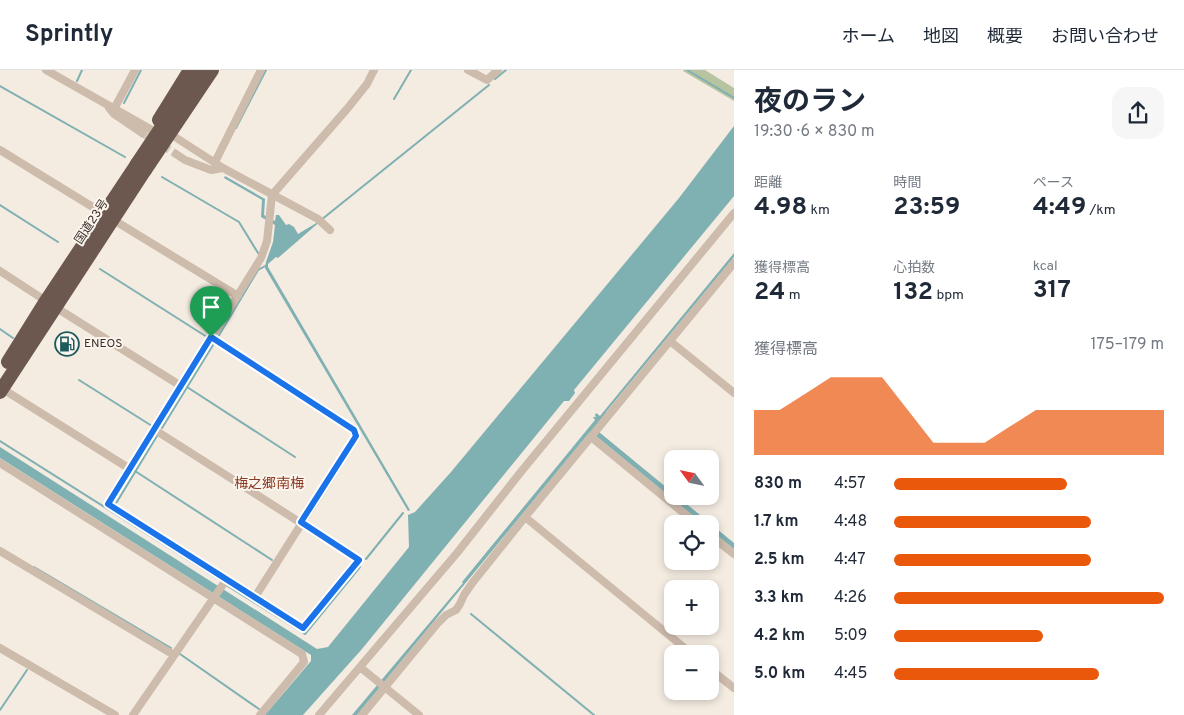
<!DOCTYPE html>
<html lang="ja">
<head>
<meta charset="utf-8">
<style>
	body { margin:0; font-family:Overpass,"Noto Sans JP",sans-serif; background:#f6f6f7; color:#1f2937; height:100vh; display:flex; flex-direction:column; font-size:19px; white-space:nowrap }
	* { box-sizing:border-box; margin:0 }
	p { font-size:16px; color:#747a83 }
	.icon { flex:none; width:28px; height:28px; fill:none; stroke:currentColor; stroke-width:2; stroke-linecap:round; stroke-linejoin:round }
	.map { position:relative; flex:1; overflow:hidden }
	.details { display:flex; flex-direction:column; background:#fff; width:450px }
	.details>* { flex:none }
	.needle { width:32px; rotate:303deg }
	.tools { position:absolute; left:664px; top:380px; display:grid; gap:10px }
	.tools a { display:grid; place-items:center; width:55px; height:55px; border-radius:10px; background:#fff; box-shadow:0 2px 8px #0003; font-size:25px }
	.pin { position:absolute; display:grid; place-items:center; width:42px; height:42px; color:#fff; margin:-51px -21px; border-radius:50% 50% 50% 0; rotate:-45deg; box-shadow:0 0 5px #0007 }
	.pin .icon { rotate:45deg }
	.round { display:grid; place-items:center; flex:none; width:52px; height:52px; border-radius:15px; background:#f6f6f7 }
	.overview { display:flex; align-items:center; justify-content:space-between; height:85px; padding:0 20px }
	h1 { font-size:28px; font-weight:700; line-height:38px }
	.stats { display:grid; grid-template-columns:repeat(3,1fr); gap:8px; height:85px; padding:5px 20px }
	.stats div { display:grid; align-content:center }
	.stats b { font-size:25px; font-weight:700 }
	.stats small { font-size:14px; font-weight:400 }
	.stats p { font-size:14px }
	.chart { height:140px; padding:10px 20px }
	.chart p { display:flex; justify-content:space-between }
	.chart svg { width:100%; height:90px; margin-top:5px; fill:#ea580c; opacity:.7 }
	ul { padding:0 20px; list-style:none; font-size:16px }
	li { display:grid; grid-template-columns:80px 60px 1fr; align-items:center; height:38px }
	li i { height:12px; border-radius:6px; background:#ea580c }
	header { display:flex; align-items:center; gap:30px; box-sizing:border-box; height:70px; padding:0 25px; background:#fff; border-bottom:1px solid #e0e1e3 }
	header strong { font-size:24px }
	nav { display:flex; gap:28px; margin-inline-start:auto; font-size:18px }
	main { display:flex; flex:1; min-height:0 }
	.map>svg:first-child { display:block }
	.green { fill:#b8c4a0 }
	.water { fill:#7fb0b2 }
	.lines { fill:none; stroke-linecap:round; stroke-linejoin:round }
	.stream { stroke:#7fb0b2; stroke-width:2 }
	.minor-tunnel { stroke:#cfc6bd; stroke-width:8; stroke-dasharray:8 4; stroke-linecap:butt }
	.minor { stroke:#cdbbac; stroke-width:8 }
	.trunk { stroke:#6c584f; stroke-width:14 }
	.trunk-bridge { stroke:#6c584f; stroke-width:14 }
	.route-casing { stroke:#fff; stroke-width:10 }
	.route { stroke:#1a73e8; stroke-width:6 }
	.labels { text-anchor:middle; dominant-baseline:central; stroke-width:4; stroke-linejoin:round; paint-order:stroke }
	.street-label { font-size:12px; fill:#3b302b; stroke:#fbf5ee }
	.poi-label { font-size:12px; fill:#3b302b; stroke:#fbf5ee; text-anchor:start }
	.neighbourhood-label { font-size:14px; fill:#8c3b22; stroke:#fbf5ee }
</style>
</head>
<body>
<header>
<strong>Sprintly</strong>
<nav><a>ホーム</a><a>地図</a><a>概要</a><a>お問い合わせ</a></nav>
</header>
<main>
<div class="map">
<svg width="734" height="645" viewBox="0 0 734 645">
	<rect width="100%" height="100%" fill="#f4ebe1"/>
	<path class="green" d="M684 0H705L734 18V31L683 1Z"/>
	<path class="water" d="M734 56V126L574 320 575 323 569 331H564L362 579 303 645H265L311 591V585L0 388V377L317 579 328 577 409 477 408 445 415 442 451 402 679 128Z
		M225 106 265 129 264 145 275 151 276 145H279L286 155 289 154 294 157 298 164 323 149 278 188 276 187 268 194V197L410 440 408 441 265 198 266 192 273 172 275 155 261 147 262 130 224 108Z
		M734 183V187L606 342 599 362 672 422V426H677L734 473V479L710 460V454H703L596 366 589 363 357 645H352L463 513 462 512 595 350 593 347H596L595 345 596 343 600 346Z"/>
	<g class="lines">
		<path class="stream" d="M687 0 734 28
			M495 9 506 0
			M77 11 82 0
			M0 16 125 87
			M394 29 411 0
			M124 33 141 0
			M236 58 266 0
			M162 107 239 152 258 183
			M0 135 58 172
			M321 150 489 15
			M100 199 207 267
			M0 259 13 268
			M218 267 258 200 267 195
			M79 310 152 356
			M187 317 295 387
			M162 358 213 275
			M0 371 220 510
			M135 401 272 490
			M115 435 157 366
			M366 489 403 443
			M34 497 171 578
			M226 515 305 564 360 497
			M471 544 594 645
			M180 584 259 639
			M0 640 27 600"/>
		<path class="minor-tunnel" d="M142 63 176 84"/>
		<path class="minor" d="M46 0 152 60
			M468 0 487 10 498 0
			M109 38 114 44 142 63
			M114 39 135 0
			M175 67 223 98 318 149 330 160
			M0 80 104 144
			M176 84 185 90 211 100 223 98
			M215 92 261 0
			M112 149 238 226
			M0 201 46 231
			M55 237 181 316
			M211 267 354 360 357 366 255 527 108 434 261 188 267 171 272 125 347 39 367 14 374 0
			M670 271 734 323
			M1 318 130 399
			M155 360 359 490 303 558 255 527
			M591 367 697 454
			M0 393 302 584 304 592 260 645
			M525 447 692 584
			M710 465 734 484
			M0 481 174 585
			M0 578 115 645
			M360 597 419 645
			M710 599 734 618
			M133 645 226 510
			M319 645 457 483 520 403 734 143
			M362 645 437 554 446 545 456 540 460 534 464 525 473 512 525 447 734 193"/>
		<path class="trunk" d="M159 50 190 0
			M8 292 46 231 137 94
			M0 322 145 100"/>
		<path class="trunk-bridge" d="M137 94 200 0
			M145 100 212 0"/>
	</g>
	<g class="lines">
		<g class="route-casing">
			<path id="route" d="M211 267 354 360 356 366 301 452 359 490 303 558 108 434Z"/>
		</g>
		<use href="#route" class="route"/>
	</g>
	<defs>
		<g id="fuel-ring" transform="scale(1.25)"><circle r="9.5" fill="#fbf5ee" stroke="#1f5a5e" stroke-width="1.5"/><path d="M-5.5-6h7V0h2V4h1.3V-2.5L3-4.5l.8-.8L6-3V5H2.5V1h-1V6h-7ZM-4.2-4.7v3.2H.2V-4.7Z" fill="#1f5a5e"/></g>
	</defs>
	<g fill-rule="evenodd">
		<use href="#fuel-ring" x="67" y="274"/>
	</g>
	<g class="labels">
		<g class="street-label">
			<text transform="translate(92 152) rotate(-57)">国道23号</text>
		</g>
		<g class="poi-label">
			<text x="84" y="274">ENEOS</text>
		</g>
		<g class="neighbourhood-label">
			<text x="269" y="414">梅之郷南梅</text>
		</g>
	</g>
</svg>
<div class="tools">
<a><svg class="needle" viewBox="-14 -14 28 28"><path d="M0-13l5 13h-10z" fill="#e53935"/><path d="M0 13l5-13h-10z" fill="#747a83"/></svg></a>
<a><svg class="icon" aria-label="locate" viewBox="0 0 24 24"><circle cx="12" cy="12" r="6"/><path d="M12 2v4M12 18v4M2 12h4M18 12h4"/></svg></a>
<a>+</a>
<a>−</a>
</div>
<div class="pin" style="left:211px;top:267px;background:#1e9e55"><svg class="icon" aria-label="arrive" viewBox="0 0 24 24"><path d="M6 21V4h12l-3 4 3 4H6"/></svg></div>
</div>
<section class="details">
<div class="overview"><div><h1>夜のラン</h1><p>19:30 · 6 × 830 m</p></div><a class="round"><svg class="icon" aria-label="share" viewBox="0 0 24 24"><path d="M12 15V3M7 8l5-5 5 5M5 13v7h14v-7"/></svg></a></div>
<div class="stats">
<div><p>距離</p><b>4.98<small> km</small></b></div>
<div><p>時間</p><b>23:59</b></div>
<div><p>ペース</p><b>4:49<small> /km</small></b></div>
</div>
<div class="stats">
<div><p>獲得標高</p><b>24<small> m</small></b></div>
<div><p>心拍数</p><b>132<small> bpm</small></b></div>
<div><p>kcal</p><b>317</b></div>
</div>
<div class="chart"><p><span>獲得標高</span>175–179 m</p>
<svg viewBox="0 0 160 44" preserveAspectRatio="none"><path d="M0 44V22L10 22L20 14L30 6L40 6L50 6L60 22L70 38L80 38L90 38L100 30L110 22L120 22L130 22L140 22L150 22L160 22V44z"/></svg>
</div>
<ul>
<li><b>830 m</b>4:57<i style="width:64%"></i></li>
<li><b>1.7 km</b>4:48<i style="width:73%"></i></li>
<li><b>2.5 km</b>4:47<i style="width:73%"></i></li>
<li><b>3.3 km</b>4:26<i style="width:100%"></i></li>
<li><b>4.2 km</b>5:09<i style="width:55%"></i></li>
<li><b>5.0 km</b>4:45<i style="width:76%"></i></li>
</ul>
</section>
</main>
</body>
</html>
